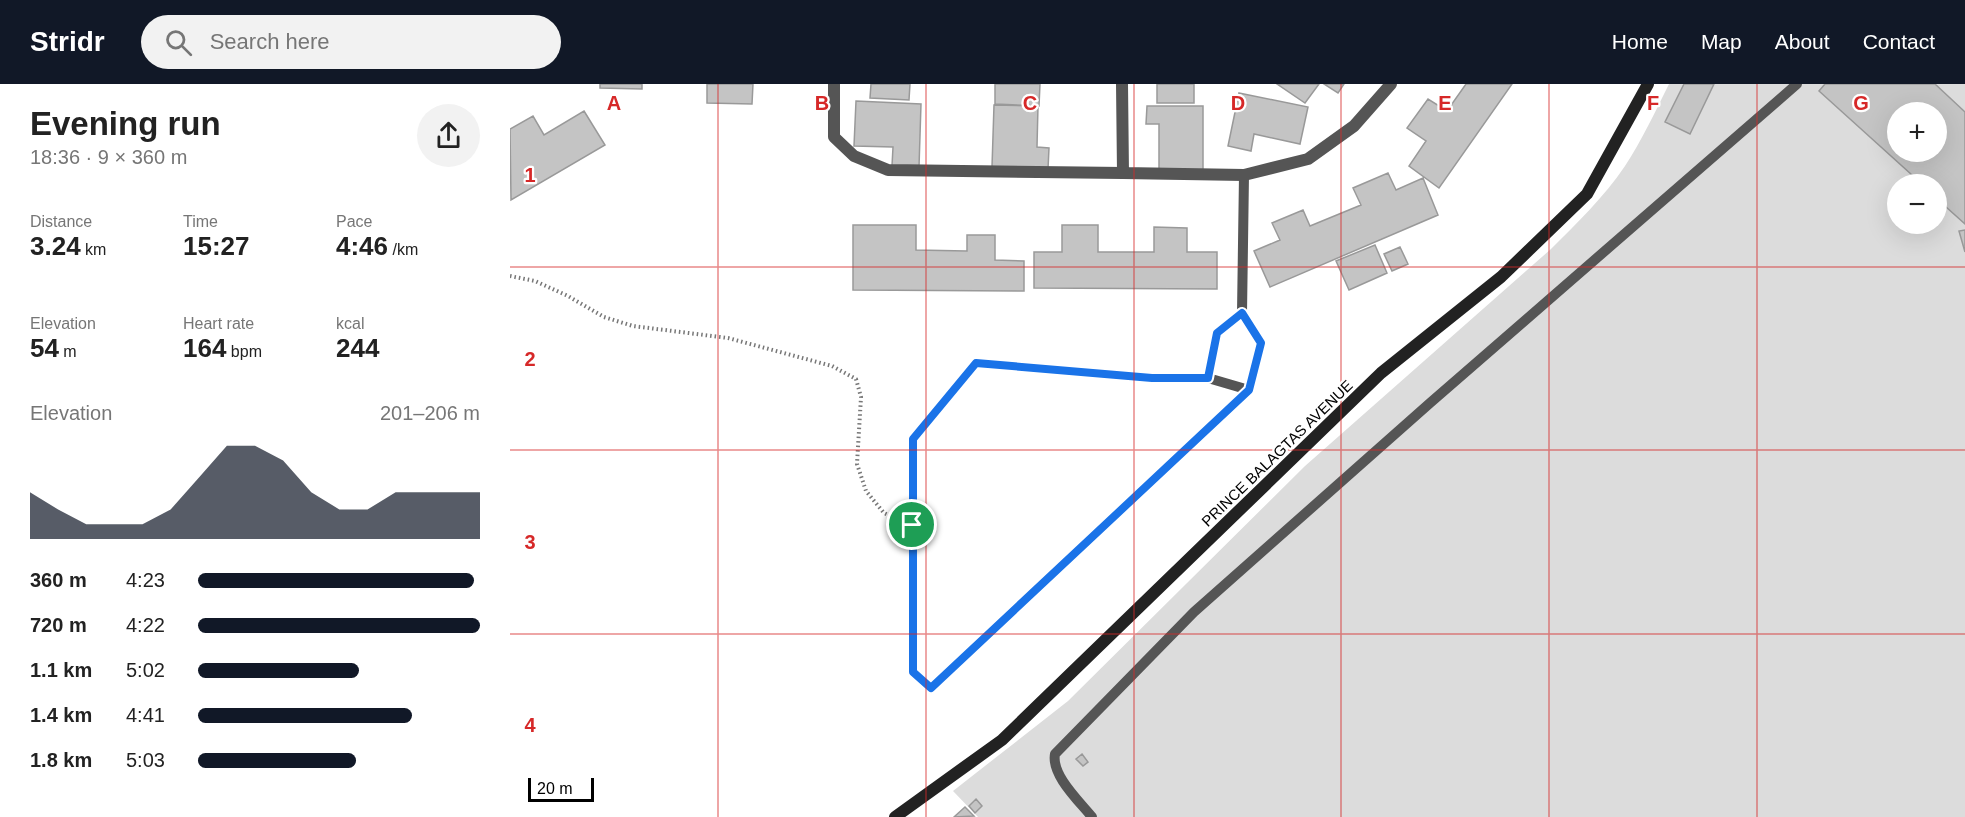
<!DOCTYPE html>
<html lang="en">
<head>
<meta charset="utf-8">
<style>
	body { margin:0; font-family:Helvetica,sans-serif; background:#f2f2f2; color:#222; height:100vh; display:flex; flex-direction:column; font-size:22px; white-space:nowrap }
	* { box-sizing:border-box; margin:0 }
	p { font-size:20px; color:#767676 }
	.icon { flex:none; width:33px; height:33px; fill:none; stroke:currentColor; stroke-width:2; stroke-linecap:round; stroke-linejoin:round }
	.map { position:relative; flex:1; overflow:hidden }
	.details { display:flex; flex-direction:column; background:#fff; width:510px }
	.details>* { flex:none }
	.tools { position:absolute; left:1377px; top:18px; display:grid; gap:12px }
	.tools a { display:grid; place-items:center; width:60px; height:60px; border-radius:50%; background:#fff; box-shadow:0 6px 24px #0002; font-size:30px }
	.scale { position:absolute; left:18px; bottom:15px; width:66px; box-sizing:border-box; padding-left:6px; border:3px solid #000; border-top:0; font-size:16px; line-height:21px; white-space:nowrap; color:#000; -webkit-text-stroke:4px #fff; paint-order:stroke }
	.pin { position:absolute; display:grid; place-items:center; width:51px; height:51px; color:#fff; margin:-26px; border:3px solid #fff; border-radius:50%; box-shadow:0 2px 6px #0007 }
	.round { display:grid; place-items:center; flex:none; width:63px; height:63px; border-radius:32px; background:#f2f2f2 }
	.summary { display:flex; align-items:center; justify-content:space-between; height:102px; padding:0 30px }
	h1 { font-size:33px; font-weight:700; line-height:45px }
	.figures { display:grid; grid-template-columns:repeat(3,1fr); gap:9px; height:102px; padding:6px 30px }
	.figures div { display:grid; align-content:center }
	.figures b { font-size:26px; font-weight:700 }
	.figures small { font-size:16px; font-weight:400 }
	.figures p { font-size:16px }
	.chart { height:168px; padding:12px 30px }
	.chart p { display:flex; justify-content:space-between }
	.chart svg { width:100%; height:108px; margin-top:6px; fill:#111827; opacity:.7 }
	ul { padding:0 30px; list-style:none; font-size:20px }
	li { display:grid; grid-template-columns:96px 72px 1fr; align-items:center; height:45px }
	li i { height:15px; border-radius:8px; background:#111827 }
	header { display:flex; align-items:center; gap:36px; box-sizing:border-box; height:84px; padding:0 30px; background:#111827; color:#fff }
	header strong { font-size:28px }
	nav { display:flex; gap:33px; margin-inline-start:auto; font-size:21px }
	.search { width:420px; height:54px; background:#f2f2f2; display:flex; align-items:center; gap:15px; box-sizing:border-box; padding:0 21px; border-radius:33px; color:#767676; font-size:22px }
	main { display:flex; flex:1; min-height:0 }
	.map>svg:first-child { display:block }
	.green { fill:#dcdcdc; fill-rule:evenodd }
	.building { fill:#c4c4c4; stroke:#999; stroke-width:1.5; fill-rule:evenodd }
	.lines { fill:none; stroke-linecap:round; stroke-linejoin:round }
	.path { stroke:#777; stroke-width:4; stroke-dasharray:1.5 3; stroke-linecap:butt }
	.lane { stroke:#555; stroke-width:10 }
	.street { stroke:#555; stroke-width:12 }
	.secondary { stroke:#222; stroke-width:12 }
	.route-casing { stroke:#fff; stroke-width:12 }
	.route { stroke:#1a73e8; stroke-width:8 }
	.grid { fill:none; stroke:#d62828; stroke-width:1.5; stroke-opacity:0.55 }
	.labels { text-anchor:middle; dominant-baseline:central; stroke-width:4.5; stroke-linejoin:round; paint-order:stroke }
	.street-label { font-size:15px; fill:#000; stroke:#fff }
	.grid-label { font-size:20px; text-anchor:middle; font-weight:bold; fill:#d62828; stroke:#fff; stroke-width:4.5; stroke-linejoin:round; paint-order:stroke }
</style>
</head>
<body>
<header>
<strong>Stridr</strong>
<div class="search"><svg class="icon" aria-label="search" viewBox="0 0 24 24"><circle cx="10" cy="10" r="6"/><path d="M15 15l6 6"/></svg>Search here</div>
<nav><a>Home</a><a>Map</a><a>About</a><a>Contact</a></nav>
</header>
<main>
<section class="details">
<div class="summary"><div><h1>Evening run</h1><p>18:36 · 9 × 360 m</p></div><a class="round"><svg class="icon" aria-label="share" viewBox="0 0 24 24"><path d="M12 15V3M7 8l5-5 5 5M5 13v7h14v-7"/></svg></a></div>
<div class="figures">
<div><p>Distance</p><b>3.24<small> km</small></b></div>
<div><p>Time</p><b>15:27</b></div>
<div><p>Pace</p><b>4:46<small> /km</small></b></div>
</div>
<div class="figures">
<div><p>Elevation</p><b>54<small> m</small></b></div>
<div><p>Heart rate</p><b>164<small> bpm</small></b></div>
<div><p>kcal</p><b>244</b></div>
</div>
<div class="chart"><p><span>Elevation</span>201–206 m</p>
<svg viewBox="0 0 160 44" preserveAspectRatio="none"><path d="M0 44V25L10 32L20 38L30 38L40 38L50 32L60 19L70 6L80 6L90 12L100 25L110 32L120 32L130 25L140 25L150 25L160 25V44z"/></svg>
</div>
<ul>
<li><b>360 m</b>4:23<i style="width:98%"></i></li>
<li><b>720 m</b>4:22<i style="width:100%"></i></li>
<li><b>1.1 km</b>5:02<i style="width:57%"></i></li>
<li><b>1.4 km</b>4:41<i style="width:76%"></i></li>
<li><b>1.8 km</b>5:03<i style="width:56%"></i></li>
</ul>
</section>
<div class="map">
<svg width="1455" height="733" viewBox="0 0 1455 733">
	<rect width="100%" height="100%" fill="#fff"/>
	<path class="green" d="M1159 0H1455V733H468L443 707 558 617 795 382 1041 165C1067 139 1094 113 1115 82 1132 56 1145 28 1159 0ZM1388 28H1426V68H1388ZM1388 100H1426V140H1388Z"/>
	<path class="building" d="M90 0H132V5L90 4Z
		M197 0H243L242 20 197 19Z
		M361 0H400L399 16 360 14Z
		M485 0H530L529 22 485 20Z
		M647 0H684V19H647Z
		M767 0H809L795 19Z
		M814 0H834L828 9Z
		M956 0H1002L929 104 899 82 916 57 897 44 918 15 937 27Z
		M1174 0H1204L1180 50 1155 38Z
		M1315 0H1425L1455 28V140L1426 114V100H1412L1309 7ZM1388 28H1426V68H1388Z
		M729 9 798 23 790 60 744 50 741 67 718 62Z
		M346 17 411 20 409 83 382 82 383 63 344 62Z
		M484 21 528 22 527 63 539 64 538 85 482 83Z
		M637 22H693V88H649V40H636Z
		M74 27 95 61 1 116 0 45 23 32 34 51Z
		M878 89 886 106 913 94 928 131 760 203 744 167 770 156 762 139 793 126 800 142 851 121 843 104Z
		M343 141H406V166L457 167V151H485V176L514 177V207L343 206Z
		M552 141H588V168H644V143L677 144V168H707V205L524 204V168H552Z
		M1455 146V168L1449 147Z
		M865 161 877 189 839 206 826 177Z
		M890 163 898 180 882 187 874 170Z
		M572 670 578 678 573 682 566 675Z
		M466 715 472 722 465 729 459 722Z
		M455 723 464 732 444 733Z"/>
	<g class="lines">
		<path class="path" d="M0 192 25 197 58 212 94 233 123 242 218 254 322 282 346 295 351 313 347 380 356 407 374 429 387 435"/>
		<path class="lane" d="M732 229 751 259 739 306 421 604 403 588V355L466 279 641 294H698L739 306
			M698 294 707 249 732 229 734 91
			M582 733C569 717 541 691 545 670L684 528 920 319 1287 0"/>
		<path class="street" d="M324 0V53L344 72 378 86 613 89 612 0
			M613 89 734 91 798 75 844 42 881 0"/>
		<path class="secondary" d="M385 733 492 656 871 289 991 193 1077 110 1138 0"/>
	</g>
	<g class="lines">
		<g class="route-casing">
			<path id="route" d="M732 229 751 259 739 306 421 604 403 588V355L466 279 642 294H698L707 249Z"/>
		</g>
		<use href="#route" class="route"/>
	</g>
	<path class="grid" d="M208 0V733M416 0V733M624 0V733M831 0V733M1039 0V733M1247 0V733M0 183H1455M0 366H1455M0 550H1455"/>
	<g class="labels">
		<g class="street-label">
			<text transform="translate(767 369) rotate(-44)">PRINCE BALAGTAS AVENUE</text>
		</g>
	</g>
	<g class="grid-label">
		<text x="104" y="26">A</text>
		<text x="312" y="26">B</text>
		<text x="520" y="26">C</text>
		<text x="728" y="26">D</text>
		<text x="935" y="26">E</text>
		<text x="1143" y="26">F</text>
		<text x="1351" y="26">G</text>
		<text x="20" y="98">1</text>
		<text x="20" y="282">2</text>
		<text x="20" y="465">3</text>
		<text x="20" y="648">4</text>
	</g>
</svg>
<div class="tools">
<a>+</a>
<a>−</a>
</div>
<div class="scale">20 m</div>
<div class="pin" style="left:402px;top:441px;background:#1e9e55"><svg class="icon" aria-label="arrive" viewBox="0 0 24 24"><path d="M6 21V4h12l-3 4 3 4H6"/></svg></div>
</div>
</main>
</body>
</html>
